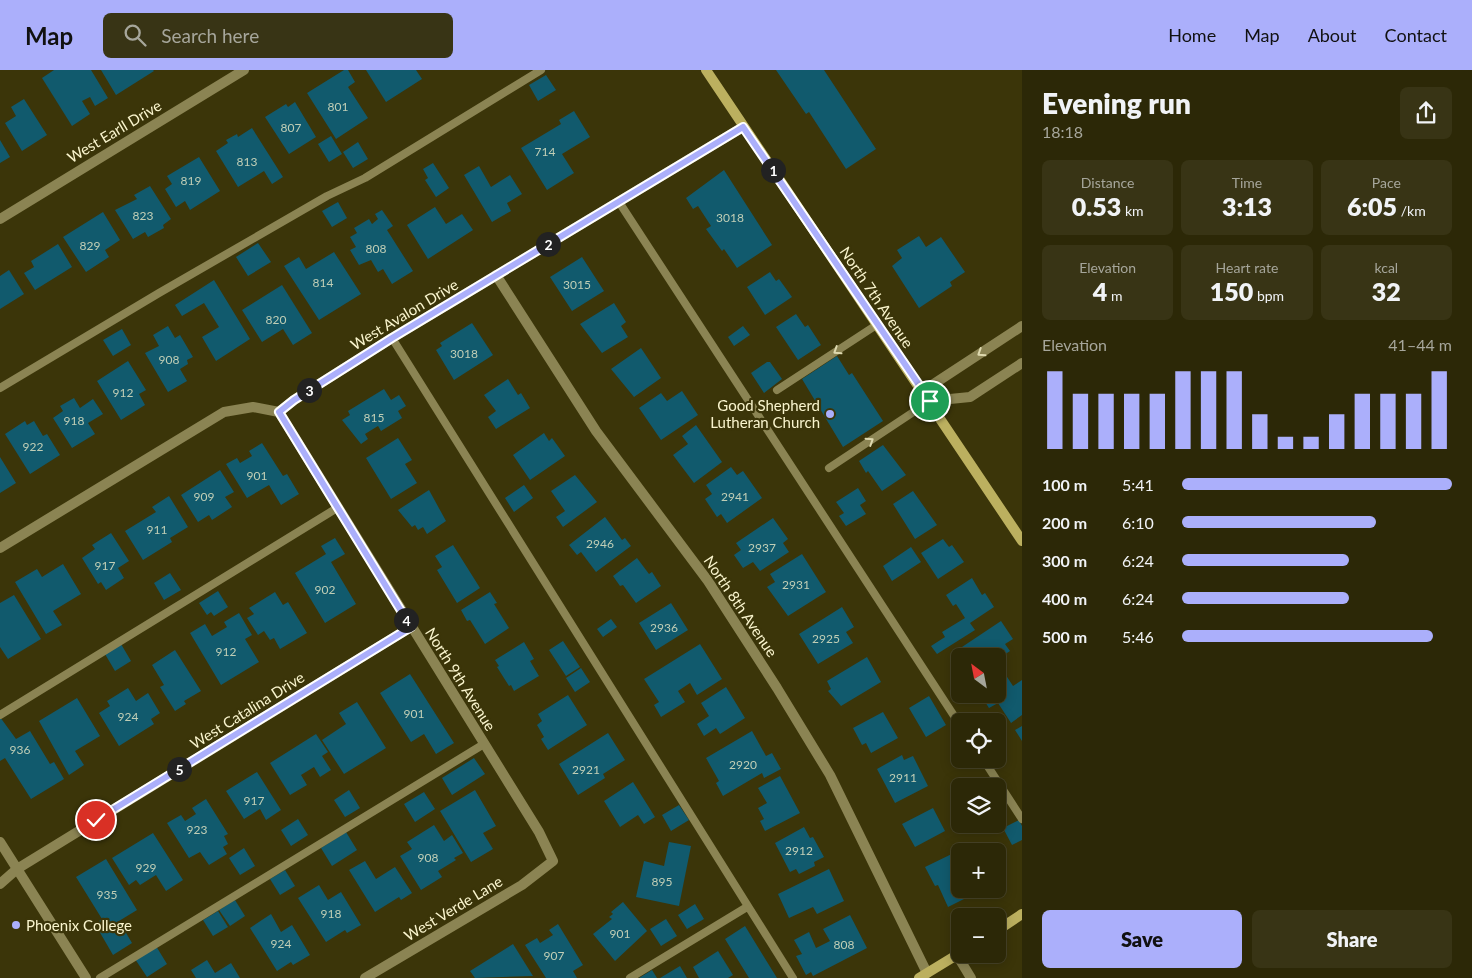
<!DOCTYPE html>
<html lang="en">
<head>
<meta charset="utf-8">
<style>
	body { margin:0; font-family:Lato,sans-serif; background:#383415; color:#f1f3f6; height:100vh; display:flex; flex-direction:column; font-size:19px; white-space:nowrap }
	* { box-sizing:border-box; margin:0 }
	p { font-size:16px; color:#a6a69b }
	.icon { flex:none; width:28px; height:28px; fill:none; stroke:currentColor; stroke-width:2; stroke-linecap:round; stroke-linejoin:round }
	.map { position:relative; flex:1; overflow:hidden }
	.sheet { display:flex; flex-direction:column; background:#2c2807; width:450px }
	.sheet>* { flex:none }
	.needle { width:32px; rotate:328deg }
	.controls { position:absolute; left:951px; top:578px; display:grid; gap:10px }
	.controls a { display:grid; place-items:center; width:55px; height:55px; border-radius:8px; background:#2c2807; box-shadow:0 2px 12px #0003,0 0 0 1px #484428; font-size:25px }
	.pin { position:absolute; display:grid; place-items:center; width:42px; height:42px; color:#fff; margin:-21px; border:2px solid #fff; border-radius:50%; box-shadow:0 1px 5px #0007 }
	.km { position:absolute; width:25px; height:25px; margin:-12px; border-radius:50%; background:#222; color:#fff; font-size:14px; line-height:25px; text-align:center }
	.round { display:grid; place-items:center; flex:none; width:52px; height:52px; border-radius:8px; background:#383415 }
	.headline { display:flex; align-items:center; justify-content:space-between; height:85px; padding:0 20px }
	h1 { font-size:28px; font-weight:800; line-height:38px }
	.stats { display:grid; grid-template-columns:repeat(3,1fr); gap:8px; height:85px; padding:5px 20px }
	.stats div { display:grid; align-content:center; border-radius:8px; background:#383415; text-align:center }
	.stats b { font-size:25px; font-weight:800 }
	.stats small { font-size:14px; font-weight:400 }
	.stats p { font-size:14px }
	.chart { height:140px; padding:10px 20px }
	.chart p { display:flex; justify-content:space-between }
	.chart svg { width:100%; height:90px; margin-top:5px; stroke:#abaffb; stroke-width:6 }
	.cta { display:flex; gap:10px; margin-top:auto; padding:10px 20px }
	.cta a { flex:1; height:58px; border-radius:8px; background:#abaffb; color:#111; font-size:20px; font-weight:800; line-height:58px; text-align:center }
	.cta a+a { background:#383415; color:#f1f3f6 }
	ul { padding:0 20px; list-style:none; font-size:16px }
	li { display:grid; grid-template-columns:80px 60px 1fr; align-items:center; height:38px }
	li i { height:12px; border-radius:6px; background:#abaffb }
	header { display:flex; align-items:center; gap:30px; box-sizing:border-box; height:70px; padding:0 25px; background:#abaffb; color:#111 }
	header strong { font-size:24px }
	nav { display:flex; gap:28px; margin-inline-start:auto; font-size:18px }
	.search { width:350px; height:45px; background:#383415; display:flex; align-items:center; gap:12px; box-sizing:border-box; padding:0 18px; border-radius:8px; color:#a6a69b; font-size:19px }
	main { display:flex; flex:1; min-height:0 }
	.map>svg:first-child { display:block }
	.building { fill:#115a6d }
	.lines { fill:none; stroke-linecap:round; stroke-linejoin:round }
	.service { stroke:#8b8453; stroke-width:8 }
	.minor { stroke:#8b8453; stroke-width:10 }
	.tertiary { stroke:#8b8453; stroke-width:10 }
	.secondary { stroke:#bcb05f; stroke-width:10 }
	.oneway { stroke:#ded9af }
	.route-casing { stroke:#fff; stroke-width:10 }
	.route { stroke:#abaffb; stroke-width:6 }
	.poi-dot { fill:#abaffb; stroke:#3b3509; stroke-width:2 }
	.labels { text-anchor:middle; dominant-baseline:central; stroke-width:4.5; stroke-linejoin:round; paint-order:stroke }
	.number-label { font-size:12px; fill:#c0ceb6 }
	.street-label { font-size:15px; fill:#faf5ce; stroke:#3b3509 }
	.poi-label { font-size:15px; fill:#faf5ce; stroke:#3b3509; text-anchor:end }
</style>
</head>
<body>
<header>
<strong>Map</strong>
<div class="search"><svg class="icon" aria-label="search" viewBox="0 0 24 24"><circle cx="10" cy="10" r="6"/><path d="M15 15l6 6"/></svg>Search here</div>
<nav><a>Home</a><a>Map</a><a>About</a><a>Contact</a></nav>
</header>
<main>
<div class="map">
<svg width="1022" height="908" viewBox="0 0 1022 908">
	<rect width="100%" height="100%" fill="#3b3509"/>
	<path class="building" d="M54 0H91L108 28 95 36 90 27 82 31 90 44 72 56 42 8Z
		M101 0H153L154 1 116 25Z
		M344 0H348L355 12 348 17 368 48 336 69 307 23Z
		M366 0H416L422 9 386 32Z
		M776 0H824L876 79 846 99 809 42 806 44Z
		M546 5 556 20 538 31 529 15Z
		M24 29 47 65 22 81 5 53 16 46 11 37Z
		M295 32 316 67 289 84 265 47 286 34 288 37Z
		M574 41 590 67 562 84 574 103 547 120 521 78 561 54 559 50Z
		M252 58 283 107 272 114 264 101 238 117 216 81 228 73 226 70 237 64 238 67Z
		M331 66 342 84 329 92 318 74Z
		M0 70 10 87 0 93Z
		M358 72 368 89 353 98 343 82Z
		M199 87 220 121 190 140 185 131 176 137 165 119 172 114 167 106Z
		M433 93 449 118 436 127 425 110 428 108 423 99Z
		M479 96 491 117 510 105 522 124 507 133 511 141 492 152 464 105Z
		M724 100 772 175 737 198 724 179 722 181 706 159 711 156 698 136 693 139 686 128Z
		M150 116 171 149 163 155 164 158 148 167 145 162 133 169 115 140 137 129 134 125Z
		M338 132 347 148 332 157 322 141Z
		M435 137 446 154 462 144 473 160 428 189 407 155Z
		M382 140 393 156 387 160 413 201 392 214 383 199 378 202 371 190 359 195 350 180 356 177 350 167 357 163 354 158 369 149 372 154 378 149 375 144Z
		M103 142 120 170 105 180 109 187 86 202 63 167Z
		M919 166 926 177 941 167 965 202 950 212 952 216 919 238 892 196 902 188 897 180Z
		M258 173 271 192 248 206 236 187Z
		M58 174 72 197 35 220 24 203 34 197 31 191Z
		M334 182 361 224 319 250 284 196 299 187 306 199Z
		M582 187 604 221 572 241 550 207Z
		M9 200 24 224 0 239V206Z
		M770 202 776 211 779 209 792 227 765 245 747 217Z
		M214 210 250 269 216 291 202 267 219 257 204 233 182 246 175 235Z
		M282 215 312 263 293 275 283 259 262 272 242 240Z
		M614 233 626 252 621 256 628 267 602 283 580 254Z
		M796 244 805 257 808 255 821 275 798 290 776 257Z
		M472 253 493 285 454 310 436 280 442 276 440 273Z
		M168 256 175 268 180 265 193 287 187 290 188 294 180 299 187 311 168 322 145 283 159 276 153 265Z
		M743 256 750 265 734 276 728 267Z
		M122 259 131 275 113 286 103 270Z
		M641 278 661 308 634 327 611 299Z
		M837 286 849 305 852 303 883 351 843 377 802 309Z
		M128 291 146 320 139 324 145 335 121 350 97 311Z
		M767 292H770L782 309 764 323 751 303Z
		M508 309 518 325 521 323 530 338 496 359 488 347 496 341 484 325Z
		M384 319 391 330 399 325 406 336 398 341 402 348 381 361 378 356 365 364 368 369 361 374 342 350 350 345 348 341Z
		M682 321 698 345 661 370 639 338 661 323 667 331Z
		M74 328 80 338 93 329 103 344 88 353 95 364 72 378 53 348 63 341 60 336Z
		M25 351 27 355 34 351 43 366 47 364 60 385 30 404 5 364Z
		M696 355 722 392 694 413 673 385 688 374 682 366Z
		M544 363 549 371 552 368 565 386 530 410 513 385Z
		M398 368 412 390 405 394 417 413 391 429 366 388Z
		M262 373 283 406 287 404 299 424 281 435 269 415 247 428 226 394 237 388 240 393 252 386 249 381Z
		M883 375 906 405 882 421 868 401 866 403 859 391Z
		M0 387 16 413 0 423Z
		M731 397 737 405 743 401 762 428 727 453 721 444 717 447 705 429 712 424 706 415Z
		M220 400 234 422 225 427 232 437 212 450 209 445 198 452 181 425Z
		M575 405 597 432 563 457 556 447 565 441 551 421Z
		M524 415 533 428 514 442 505 428Z
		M858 418 866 431 860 435 866 444 846 456 839 446 844 443 836 432Z
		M429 420 446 451 427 464 423 457 418 460 415 455 412 457 398 440Z
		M913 421 937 455 915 469 893 434Z
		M169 426 188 457 170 468 172 472 143 490 125 461 156 442 152 437Z
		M605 447 622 470 625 468 631 476 596 502 581 482 577 485 569 475Z
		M773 448 788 469 783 473 789 482 760 501 753 492 743 498 734 485 741 480 736 473Z
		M111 463 129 491 118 498 124 508 106 520 101 512 98 514 82 488 95 479 92 475Z
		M335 468 345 484 331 492 356 534 325 553 295 503 326 484 321 476Z
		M943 469 949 477 952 475 964 492 938 509 921 483Z
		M453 475 480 518 457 533 437 500 442 497 435 486Z
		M911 477 921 492 892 511 883 496Z
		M802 484 826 522 788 546 767 517 775 512 770 504Z
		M637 488 649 504 652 502 661 516 636 533 623 515 620 516 613 506Z
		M63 494 81 524 53 541 62 555 46 564 15 512 37 499 42 507Z
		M170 503 181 520 164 530 154 513Z
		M972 508 982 525 985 523 994 537 970 553 975 560 937 584 931 576 945 567 942 562 965 548 956 534 953 536 946 525Z
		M218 521 228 537 214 546 211 542 207 545 199 533Z
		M275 522 283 535 288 532 307 563 280 579 274 568 270 570 264 561 258 565 247 548 254 544 249 538Z
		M490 522 497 533 494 534 509 558 485 574 470 550 467 551 461 540Z
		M14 525 41 569 8 589 0 577V533Z
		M671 533 688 560 656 580 639 553Z
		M842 537 854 557 846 562 853 573 818 594 799 564Z
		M239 543 252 565 245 569 259 592 221 615 190 563 205 554 212 566 227 557 224 552Z
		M611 549 617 557 603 567 597 559Z
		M1001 551 1013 569 1005 574 1010 581 998 589V586H968L962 577Z
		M563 571 580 597 566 606 549 580Z
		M524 572 534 589 530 591 539 606 514 621 511 615 509 616 497 597 499 596 495 590Z
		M121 574 131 591 115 601 105 584Z
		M700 574 722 609 697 625 690 613 678 621 685 632 661 647 654 635 659 632 644 609Z
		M175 580 201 621 184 631 186 634 175 641 160 617 164 615 152 595Z
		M867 587 881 612 841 636 828 621 831 619 827 611Z
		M998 593 1013 616 1022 610V645L1011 653 998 633 989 638 980 624H998Z
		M581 598 590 612 575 622 566 608Z
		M410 604 454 673 436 684 424 664 411 672 380 623Z
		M726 617 745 648 720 664 716 658 704 666 697 654 709 646 701 633Z
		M128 618 136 631 148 623 160 643 151 649 154 654 119 676 99 643 110 636 107 631Z
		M568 625 587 655 548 680 541 669 544 667 537 655 542 651 538 644Z
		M929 626 946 655 926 667 909 638Z
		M77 628 100 666 75 681 84 695 69 705 39 651Z
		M357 632 386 678 344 704 322 670 346 654 339 643Z
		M883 642 898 668 871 683 866 673 862 675 853 658Z
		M0 647 16 669 30 661 50 694 54 692 64 709 31 729 5 688 0 691Z
		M1022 656V671L1015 660Z
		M752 661 766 686 772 683 781 699 764 708 762 703 723 726 716 713 719 711 706 688Z
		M608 663 625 690 603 704 605 708 578 725 559 694Z
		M316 664 328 682 322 686 331 700 320 707 314 697 301 705 307 715 290 725 270 693Z
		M902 685 904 690 913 686 928 716 895 733 877 699Z
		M474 688 485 704 452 725 442 708Z
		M257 702 281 740 266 750 260 739 244 749 226 721Z
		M780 706 800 743 765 761 760 751 764 749 758 738 767 733 758 718Z
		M633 712 655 747 644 754 638 745 620 757 604 731Z
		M349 720 360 738 345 747 334 730Z
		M475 720 496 756 483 763 493 779 471 792 440 741Z
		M424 722 435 739 415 752 404 734Z
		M206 729 228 764 224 766 228 774 223 777 227 784 209 795 200 782 189 788 167 753 181 745 185 751 196 744 192 738Z
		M679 735 689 750 671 761 662 745Z
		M933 738 945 761 915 777 902 754Z
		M298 749 308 765 291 776 281 760Z
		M1019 750 1022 756V770L1012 775 1003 758Z
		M434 755 444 771 452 765 463 783 454 788 456 790 438 801 442 807 421 820 400 786 412 779 407 772Z
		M804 757 810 768 813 767 824 787 814 792 815 796 799 804 796 799 790 802 775 773Z
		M346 762 357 780 332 796 321 778Z
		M153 763 183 810 166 821 156 805 140 815 136 810 129 815 112 788Z
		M669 772 691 776 679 836 636 827 644 791 664 796Z
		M244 778 255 796 240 805 229 788Z
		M960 780V819H966L970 826 948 837 938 815 935 816 925 797Z
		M106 789 137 840 119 851 132 873 113 885 95 854 102 849 76 807Z
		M365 791 376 809 395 797 412 823 401 830 399 827 375 842 349 800Z
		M829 799 844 831 817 844 813 837 789 848 778 824Z
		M285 800 295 816 280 825 270 809Z
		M319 815 328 830 341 822 361 855 347 863 345 860 326 872 298 828Z
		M235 830 245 846 230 856 219 840Z
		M623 832 647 861 615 891 593 864 612 849 609 847 613 844 611 842Z
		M695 834 704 849 687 859 678 845Z
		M218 841 228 857 213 866 203 850Z
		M271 844 281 862 292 855 310 885 293 895 291 892 277 901 250 858Z
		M850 845 867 878 813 906 811 902 806 905 796 886 802 884 794 870 809 862 816 878 830 871 823 859Z
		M666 849 677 866 661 876 650 859Z
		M558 854 583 895 573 901 577 908H546L525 875 537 868 540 873 553 865 549 860Z
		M745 856 777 908H749L725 869Z
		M513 874 533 906 475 908 470 901Z
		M156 876 167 894 147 907 135 889Z
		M718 881 733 905 728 908H699L693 897Z
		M207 890 215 903 231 893 240 908H196L191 900Z
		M680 896 687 908H660Z
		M652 900 657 908H639Z"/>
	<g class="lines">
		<path class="service" d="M619 132 960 655
			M392 268 793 908
			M0 318 159 223 327 126 365 108 541 0
			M777 320 878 254
			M829 398 930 331
			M0 645 337 438
			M983 689 1022 749
			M100 908 484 674
			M630 908 747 837"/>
		<path class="minor" d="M0 149 244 0
			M496 205 596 361 708 511 777 618 830 705 927 903
			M279 342 539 762 553 791 522 815 365 908
			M279 342 294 330 392 268 743 57
			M0 478 224 342 253 337 279 342
			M0 772 86 908
			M0 814 17 799 411 557
			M957 885 971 908"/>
		<path class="tertiary" d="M923 321 1022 256
			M930 331 970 327 1022 293"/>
		<path class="secondary" d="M706 0 1022 471
			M998 860 1022 844
			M919 908 960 883"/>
	</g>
	<defs><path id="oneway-chevron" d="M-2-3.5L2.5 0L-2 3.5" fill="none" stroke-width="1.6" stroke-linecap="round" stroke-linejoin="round" transform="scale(1.25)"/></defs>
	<g class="oneway">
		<use href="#oneway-chevron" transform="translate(837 281) rotate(147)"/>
		<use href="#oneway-chevron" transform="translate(981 283) rotate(147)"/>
		<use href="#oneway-chevron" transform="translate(870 371) rotate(-33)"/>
	</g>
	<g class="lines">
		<g class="route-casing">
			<path id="route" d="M96 750 411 557 279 342 294 330 392 268 743 57 930 331"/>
		</g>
		<use href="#route" class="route"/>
	</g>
	<g class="poi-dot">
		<circle cx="830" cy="344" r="5"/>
		<circle cx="16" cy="855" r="5"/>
	</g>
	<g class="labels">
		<g class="number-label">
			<text x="338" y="36">801</text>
			<text x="291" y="57">807</text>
			<text x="545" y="81">714</text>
			<text x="247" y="91">813</text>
			<text x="191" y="110">819</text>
			<text x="143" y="145">823</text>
			<text x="730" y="147">3018</text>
			<text x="90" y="175">829</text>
			<text x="376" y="178">808</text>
			<text x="323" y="212">814</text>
			<text x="577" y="214">3015</text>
			<text x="276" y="249">820</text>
			<text x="464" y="283">3018</text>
			<text x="169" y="289">908</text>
			<text x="123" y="322">912</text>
			<text x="374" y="347">815</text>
			<text x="74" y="350">918</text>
			<text x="33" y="376">922</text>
			<text x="257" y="405">901</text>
			<text x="204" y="426">909</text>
			<text x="735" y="426">2941</text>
			<text x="157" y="459">911</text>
			<text x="600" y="473">2946</text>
			<text x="762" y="477">2937</text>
			<text x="105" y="495">917</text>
			<text x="796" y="514">2931</text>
			<text x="325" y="519">902</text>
			<text x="664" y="557">2936</text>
			<text x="826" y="568">2925</text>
			<text x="226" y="581">912</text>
			<text x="414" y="643">901</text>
			<text x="128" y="646">924</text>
			<text x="20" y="679">936</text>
			<text x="743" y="694">2920</text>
			<text x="586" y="699">2921</text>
			<text x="903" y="707">2911</text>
			<text x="254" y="730">917</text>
			<text x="197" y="759">923</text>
			<text x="799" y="780">2912</text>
			<text x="428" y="787">908</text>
			<text x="146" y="797">929</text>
			<text x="662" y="811">895</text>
			<text x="107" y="824">935</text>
			<text x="331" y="843">918</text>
			<text x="620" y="863">901</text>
			<text x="281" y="873">924</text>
			<text x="844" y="874">808</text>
			<text x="554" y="885">907</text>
		</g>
		<g class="street-label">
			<text transform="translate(114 61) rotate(-31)">West Earll Drive</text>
			<text transform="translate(877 227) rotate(56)">North 7th Avenue</text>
			<text transform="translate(404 244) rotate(-31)">West Avalon Drive</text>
			<text transform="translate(741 536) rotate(56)">North 8th Avenue</text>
			<text transform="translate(461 609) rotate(58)">North 9th Avenue</text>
			<text transform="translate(247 640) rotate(-32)">West Catalina Drive</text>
			<text transform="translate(453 838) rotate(-31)">West Verde Lane</text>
		</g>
		<g class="poi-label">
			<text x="820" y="335">Good Shepherd<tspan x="820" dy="17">Lutheran Church</tspan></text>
			<text x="26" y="855" text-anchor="start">Phoenix College</text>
		</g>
	</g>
</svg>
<div class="controls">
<a><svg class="needle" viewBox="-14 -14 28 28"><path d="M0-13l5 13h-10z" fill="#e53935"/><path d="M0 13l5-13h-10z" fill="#a6a69b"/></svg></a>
<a><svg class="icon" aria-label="locate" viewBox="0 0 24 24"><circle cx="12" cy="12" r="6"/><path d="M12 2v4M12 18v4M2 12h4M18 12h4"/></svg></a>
<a><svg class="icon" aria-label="layers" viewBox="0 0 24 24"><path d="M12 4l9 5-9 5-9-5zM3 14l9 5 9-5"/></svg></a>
<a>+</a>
<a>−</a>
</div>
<div class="pin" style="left:930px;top:331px;background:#1e9e55"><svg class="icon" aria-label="arrive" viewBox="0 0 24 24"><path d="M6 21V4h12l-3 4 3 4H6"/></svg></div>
<div class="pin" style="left:96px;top:750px;background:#d93025"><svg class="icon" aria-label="check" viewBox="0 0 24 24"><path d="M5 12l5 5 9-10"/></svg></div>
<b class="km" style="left:773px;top:100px">1</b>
<b class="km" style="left:548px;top:174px">2</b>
<b class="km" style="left:309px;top:320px">3</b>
<b class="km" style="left:406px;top:550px">4</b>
<b class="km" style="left:179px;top:699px">5</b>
</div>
<section class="sheet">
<div class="headline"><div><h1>Evening run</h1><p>18:18</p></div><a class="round"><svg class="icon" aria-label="share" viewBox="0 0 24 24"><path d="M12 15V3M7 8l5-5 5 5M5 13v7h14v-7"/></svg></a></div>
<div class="stats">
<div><p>Distance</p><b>0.53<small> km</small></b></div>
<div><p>Time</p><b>3:13</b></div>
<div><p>Pace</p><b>6:05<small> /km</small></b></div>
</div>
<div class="stats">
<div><p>Elevation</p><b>4<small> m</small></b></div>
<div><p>Heart rate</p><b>150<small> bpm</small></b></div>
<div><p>kcal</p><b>32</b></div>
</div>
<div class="chart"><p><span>Elevation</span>41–44 m</p>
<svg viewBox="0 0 160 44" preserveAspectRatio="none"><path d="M5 44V6M15 44V17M25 44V17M35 44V17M45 44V17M55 44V6M65 44V6M75 44V6M85 44V27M95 44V38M105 44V38M115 44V27M125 44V17M135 44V17M145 44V17M155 44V6"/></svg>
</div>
<ul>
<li><b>100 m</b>5:41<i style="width:100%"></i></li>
<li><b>200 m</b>6:10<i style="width:72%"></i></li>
<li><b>300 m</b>6:24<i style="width:62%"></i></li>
<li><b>400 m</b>6:24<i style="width:62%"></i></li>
<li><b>500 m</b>5:46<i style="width:93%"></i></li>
</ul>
<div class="cta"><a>Save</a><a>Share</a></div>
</section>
</main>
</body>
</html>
